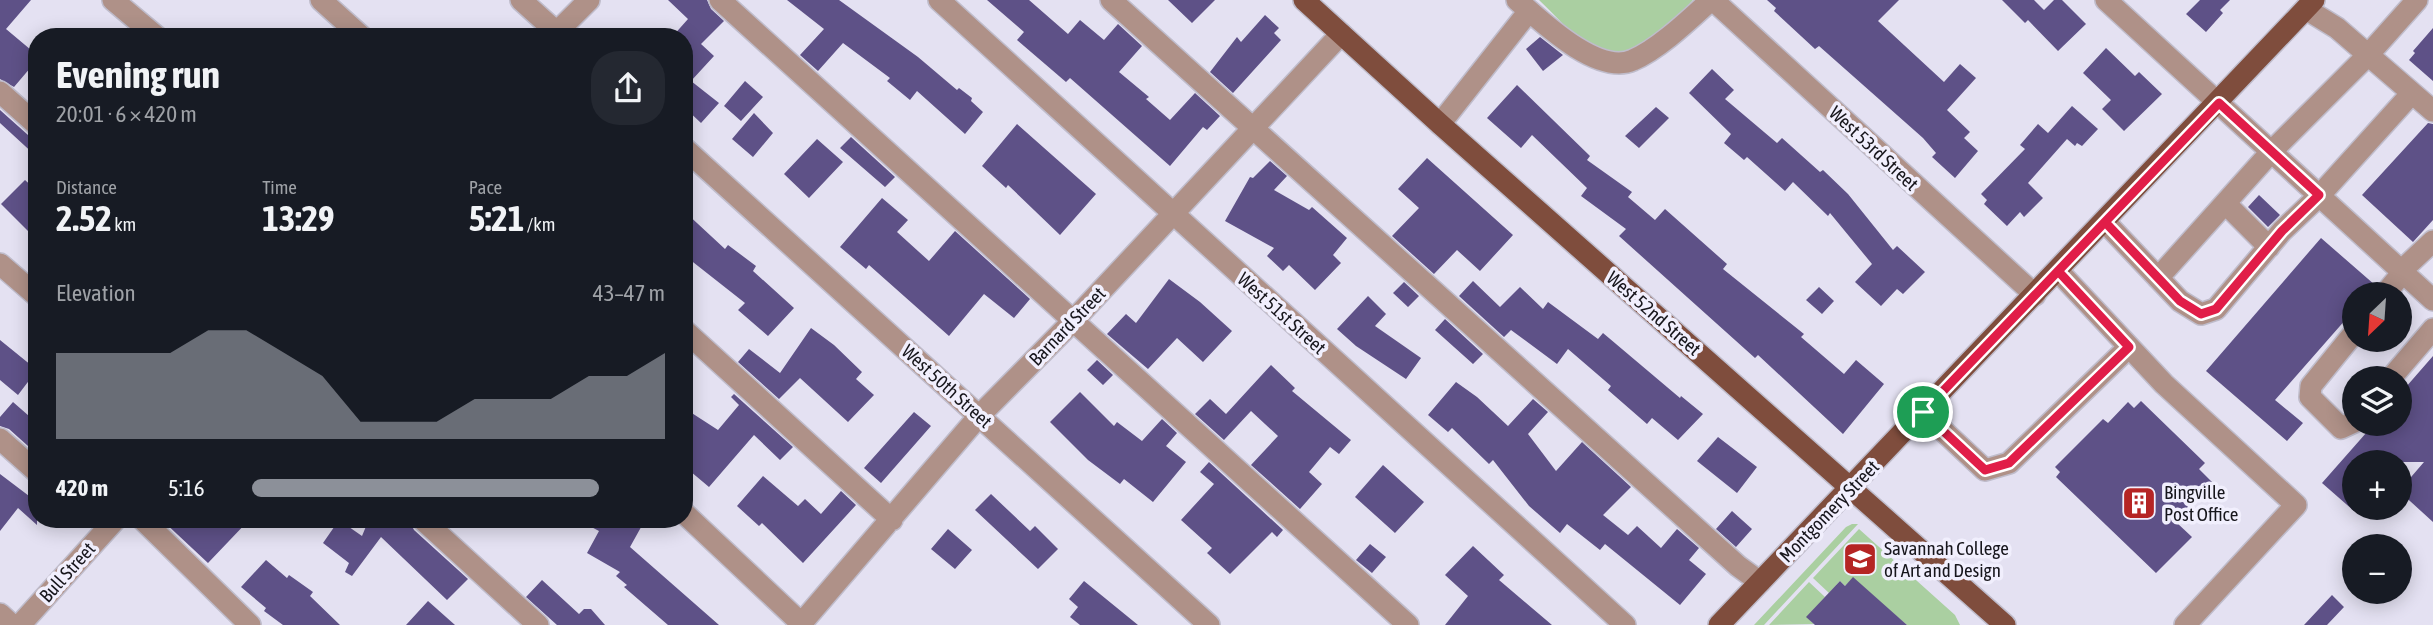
<!DOCTYPE html>
<html lang="en">
<head>
<meta charset="utf-8">
<style>
	body { margin:0; font-family:"Asap Condensed",sans-serif; background:#242831; color:#f1f3f6; height:100vh; display:flex; flex-direction:column; font-size:26px; white-space:nowrap }
	* { box-sizing:border-box; margin:0 }
	p { font-size:23px; color:#9ea1a6 }
	.icon { flex:none; width:38px; height:38px; fill:none; stroke:currentColor; stroke-width:2; stroke-linecap:round; stroke-linejoin:round }
	.map { position:relative; flex:1; overflow:hidden }
	.sheet { position:absolute; left:28px; top:28px; width:665px; height:500px; display:flex; flex-direction:column; background:#171b24; border-radius:28px; box-shadow:0 4px 18px #0003 }
	.sheet>* { flex:none }
	.needle { width:46px; rotate:205deg }
	.fabs { position:absolute; left:2342px; top:282px; display:grid; gap:14px }
	.fabs a { display:grid; place-items:center; width:70px; height:70px; border-radius:50%; background:#171b24; box-shadow:0 4px 18px #0003; font-size:35px }
	.pin { position:absolute; display:grid; place-items:center; width:60px; height:60px; color:#fff; margin:-30px; border:4px solid #fff; border-radius:50%; box-shadow:0 2px 7px #0007 }
	.round { display:grid; place-items:center; flex:none; width:74px; height:74px; border-radius:28px; background:#242831 }
	.head { display:flex; align-items:center; justify-content:space-between; height:119px; padding:0 28px }
	h1 { font-size:38px; font-weight:700; line-height:52px }
	.figures { display:grid; grid-template-columns:repeat(3,1fr); gap:10px; height:119px; padding:7px 28px }
	.figures div { display:grid; align-content:center }
	.figures b { font-size:35px; font-weight:700 }
	.figures small { font-size:19px; font-weight:400 }
	.figures p { font-size:19px }
	.chart { height:196px; padding:14px 28px }
	.chart p { display:flex; justify-content:space-between }
	.chart svg { width:100%; height:126px; margin-top:7px; fill:#8c9099; opacity:.7 }
	ul { padding:0 28px; list-style:none; font-size:23px }
	li { display:grid; grid-template-columns:112px 84px 1fr; align-items:center; height:52px }
	li i { height:18px; border-radius:9px; background:#8c9099 }
	.map>svg:first-child { display:block }
	.green { fill:#aacfa1 }
	.building { fill:#5e5187 }
	.lines { fill:none; stroke-linecap:round; stroke-linejoin:round }
	.minor-casing { stroke:#bfbccb; stroke-width:24 }
	.major-casing { stroke:#bfbccb; stroke-width:24 }
	.minor { stroke:#af9188; stroke-width:21 }
	.major { stroke:#7f4d3d; stroke-width:21 }
	.route-casing { stroke:#fff; stroke-width:14 }
	.route { stroke:#e11d48; stroke-width:9 }
	.labels { text-anchor:middle; dominant-baseline:central; stroke-width:7; stroke-linejoin:round; paint-order:stroke }
	.street-label { font-size:19px; fill:#17161c; stroke:#f1effd }
	.poi-label { font-size:19px; fill:#17161c; stroke:#f1effd; text-anchor:start }
</style>
</head>
<body>
<div class="map">
<svg width="2433" height="625" viewBox="0 0 2433 625">
	<rect width="100%" height="100%" fill="#e4e1f2"/>
	<path class="green" d="M1539 0H1693C1666 30 1630 69 1588 44 1570 33 1554 14 1539 0Z
		M1852 524H1858L1764 625H1754L1846 527Z
		M1859 529 1955 615 1960 625H1907L1852 579 1845 586 1840 581 1829 593 1813 578Z
		M1809 582 1825 597 1807 617 1814 624 1769 625Z"/>
	<path class="building" d="M0 0H31L6 29 37 55V60L14 87 0 79Z
		M668 0H707L711 9 724 21 701 44 714 56 691 81 719 103 701 123 684 107V37H672L688 19Z
		M787 0H839L918 57 957 90 959 88 972 98 971 101 983 112 965 134 917 91 910 100 887 81 890 78 843 43 818 71 800 55 824 29Z
		M987 0H1029L1068 34 1080 20 1104 40 1118 24 1142 46 1119 72 1149 97 1146 99 1170 120 1195 93 1220 116 1207 130 1203 127 1170 166 1070 78 1066 82 1017 40 1024 32Z
		M1168 0H1215L1192 23Z
		M1767 0H1899L1878 21 1944 82 1960 64 1976 78 1947 110 1970 132 1964 138 1978 151 1955 178 1932 157 1936 153 1923 138 1819 46 1815 49 1774 11 1776 8Z
		M2002 0H2034L2044 10 2054 0H2062L2086 24 2058 51 2028 20 2025 23Z
		M2200 0H2230L2220 10 2223 13 2206 32 2186 14Z
		M1265 15 1279 28 1274 33 1281 40 1233 93 1210 72 1237 37 1241 42Z
		M2433 28V81L2409 60 2415 53 2413 51Z
		M1540 37 1563 55 1543 71 1526 49Z
		M2106 48 2135 76 2139 72 2162 94 2124 131 2102 109 2111 100 2083 73Z
		M1712 69 1734 90 1725 99 1777 143 1782 138 1820 172 1823 170 1848 194 1893 250 1897 246 1925 272 1903 294 1897 289 1881 306 1855 282 1872 264 1830 213 1828 216 1793 182 1785 191 1747 157 1744 160 1724 143 1731 134 1689 93Z
		M745 81 763 97 741 121 724 106Z
		M1517 85 1590 156 1587 160 1632 192 1628 197 1655 220 1665 209 1727 264 1723 269 1804 334 1801 337 1844 374 1856 360 1884 384 1843 434 1758 355 1755 358 1619 236 1626 229 1581 196 1587 188 1532 135 1521 148 1487 118Z
		M2072 106 2098 129 2082 146 2077 143 2075 146 2067 139 2028 183 2043 198 2024 217 2020 212 2007 226 1984 204 1987 200 1981 194 2025 149 2020 145 2038 124 2048 133Z
		M1656 107 1669 118 1639 148 1625 136Z
		M0 110 28 135 37 138V157L0 123Z
		M754 113 773 133 753 157 732 139Z
		M2428 123 2433 124V220L2413 242 2362 195Z
		M1017 124 1096 194 1060 235 1008 185 1006 188 982 166Z
		M851 137 895 177 885 187 840 148Z
		M817 139 843 162 809 198 784 174Z
		M1427 158 1513 235 1480 271 1457 250 1434 274 1392 236 1419 208 1398 189Z
		M1270 161 1287 176 1274 190 1309 210 1312 207 1347 238 1333 255 1341 263 1315 290 1289 265 1283 271 1267 256 1274 248 1225 221 1250 177 1253 178Z
		M25 180 37 191V240L1 204Z
		M2259 195 2280 215 2268 227 2248 207Z
		M882 198 908 220 897 232 929 261 955 231 1030 299 1014 318 984 294 949 336 869 265 866 269 840 247Z
		M684 211 725 249 728 245 756 266 753 271 794 308 768 336 738 310 745 303 684 255Z
		M2321 238 2375 285 2372 294H2354V310L2275 400 2303 423 2287 441 2206 371Z
		M1169 279 1200 302 1232 331 1203 362 1177 338 1148 369 1107 334 1126 314 1136 323Z
		M1473 281 1500 307 1520 287 1543 309 1548 302 1598 339 1603 333 1680 398 1681 396 1703 414 1678 440 1652 418 1647 424 1608 390 1611 386 1568 349 1557 364 1511 330 1504 337 1459 296Z
		M1404 282 1419 296 1408 307 1393 293Z
		M1819 287 1834 301 1822 314 1806 300Z
		M1368 296 1386 314 1375 326 1421 358 1406 379 1356 346 1337 329Z
		M1445 319 1483 354 1473 364 1435 330Z
		M811 328 834 345 862 372 856 379 874 395 848 422 800 378 779 399 738 362 749 349 780 373Z
		M0 340 37 370 18 395 0 380Z
		M2433 356V522L2399 491 2424 462H2354V511L2322 483 2374 424H2399V395Z
		M1097 360 1113 375 1103 385 1087 370Z
		M1271 365 1295 388 1292 391 1351 440 1339 454 1330 447 1309 472 1322 484 1300 509 1251 465 1278 436 1251 411 1224 440 1195 414 1210 399 1226 414Z
		M1456 382 1477 397 1508 426 1533 399 1548 412 1528 434 1556 471 1582 442 1631 487 1603 515 1628 535 1637 526 1661 548 1677 529 1699 548 1689 560 1706 574 1680 605 1605 544 1600 550 1567 524 1560 533 1529 506 1493 460 1489 464 1452 428 1448 432 1428 415Z
		M1080 392 1114 426 1117 422 1142 441 1162 419 1177 433 1166 446 1186 462 1153 502 1124 479 1120 484 1088 460 1050 422Z
		M734 394 793 447 780 460 754 435 709 487 684 466V408L718 430 739 405 731 397Z
		M2141 401 2205 463 2199 469 2214 484 2176 522 2192 537 2156 573 2056 477 2060 472 2055 467 2103 419 2108 423 2128 402 2134 408Z
		M13 402 37 423V454L9 429 0 426V417Z
		M914 412 931 426 881 483 864 468Z
		M1718 437 1757 467 1737 493 1697 461Z
		M1209 462 1283 530 1277 537 1272 532 1230 574 1207 553 1212 548 1181 520 1214 484 1200 472Z
		M1383 465 1424 502 1395 533 1355 497Z
		M0 474 37 502V525L18 508 0 531Z
		M763 476 798 506 805 499 821 514 841 491 856 505 803 563 762 523 759 526 737 506Z
		M991 494 1030 531 1035 526 1058 549 1038 569 975 510Z
		M1732 511 1752 529 1736 547 1716 529Z
		M162 520H249L208 563Z
		M339 520 362 536 367 524 363 520H409L414 530 468 579 447 600 381 537 352 576 345 572 349 563 323 543Z
		M578 520H645L630 547 719 625H668L624 587 627 585 616 576 620 572 587 553 599 531Z
		M948 529 972 550 955 569 931 549Z
		M1370 544 1386 557 1372 573 1356 560Z
		M1473 546 1504 575 1499 580 1552 625H1445L1468 596 1445 575Z
		M266 560 287 578 289 575 313 592 310 596 340 625H283L264 611 266 608 241 587Z
		M1853 577 1907 625H1815L1806 617 1840 581 1845 586Z
		M542 580 579 614 584 609H591L605 625H557L526 597Z
		M1084 581 1138 625H1080L1070 617 1078 607 1069 599Z
		M2332 595 2344 607 2327 625H2304Z
		M428 601 455 625H406Z"/>
	<g class="lines">
		<g class="minor-casing">
			<path id="minor" d="M113 0 157 37
				M321 0 362 37
				M521 0 562 37
				M720 0 1408 625
				M939 0 1625 625
				M1111 0 1738 566 1760 582
				M1517 0C1542 22 1598 76 1633 60 1659 49 1690 19 1711 0
				M1713 0 2035 295
				M2106 0 2433 300
				M2306 9 2337 28 2433 111
				M552 37 589 0
				M0 92 37 125
				M1440 124 1529 11
				M684 148 1209 625
				M2226 204 2269 247
				M2105 222 2180 301 2201 314 2216 309 2282 231 2319 196 2412 93
				M0 264 37 296
				M2058 271 2164 384 2296 505 2185 625
				M2401 271 2433 241
				M2158 278 2271 152 2368 55 2417 0
				M2385 294 2403 272
				M684 330 892 520
				M2354 333 2311 386 2310 397 2341 428 2354 422
				M2391 378 2433 329
				M1923 412 1985 470 2009 463 2129 347
				M0 439 37 472
				M684 513 803 625
				M143 520 250 625
				M423 520 538 625
				M0 614 12 625
				M20 625 115 520
				M800 625 979 416 1072 322 1341 34"/>
		</g>
		<g class="major-casing">
			<path id="major" d="M1304 0 1440 124 2005 625
				M1719 625 2314 0"/>
		</g>
		<use href="#minor" class="minor"/>
		<use href="#major" class="major"/>
	</g>
	<g class="lines">
		<g class="route-casing">
			<path id="route" d="M1923 412 2105 222 2180 301 2201 314 2216 309 2282 231 2319 195 2219 103 2058 271 2129 347 2009 463 1985 470 1923 412"/>
		</g>
		<use href="#route" class="route"/>
	</g>
	<defs>
		<g id="building-square" transform="scale(1.75)"><rect x="-9" y="-9" width="18" height="18" rx="4" fill="#b52524" stroke="#f1effd"/><path d="M-4-6H4V6H1V3H-1V6H-4ZM-2.5-4.3h1.7v1.8h-1.7ZM.8-4.3h1.7v1.8H.8ZM-2.5-1h1.7V.8h-1.7ZM.8-1h1.7V.8H.8Z" fill="#fff"/></g>
		<g id="university-square" transform="scale(1.75)"><rect x="-9" y="-9" width="18" height="18" rx="4" fill="#b52524" stroke="#f1effd"/><path d="M0-5L7-2L0 1L-7-2ZM-4 1L0 2.5L4 1V4Q0 6-4 4Z" fill="#fff"/></g>
	</defs>
	<g fill-rule="evenodd">
		<use href="#building-square" x="2139" y="503"/>
		<use href="#university-square" x="1860" y="559"/>
	</g>
	<g class="labels">
		<g class="street-label">
			<text transform="translate(1874 148) rotate(43)">West 53rd Street</text>
			<text transform="translate(1282 313) rotate(42)">West 51st Street</text>
			<text transform="translate(1654 313) rotate(41)">West 52nd Street</text>
			<text transform="translate(1067 326) rotate(-46)">Barnard Street</text>
			<text transform="translate(947 386) rotate(42)">West 50th Street</text>
			<text transform="translate(1829 511) rotate(-46)">Montgomery Street</text>
			<text transform="translate(67 572) rotate(-48)">Bull Street</text>
		</g>
		<g class="poi-label">
			<text x="2164" y="492">Bingville<tspan x="2164" dy="22">Post Office</tspan></text>
			<text x="1884" y="548">Savannah College<tspan x="1884" dy="22">of Art and Design</tspan></text>
		</g>
	</g>
</svg>
<div class="fabs">
<a><svg class="needle" viewBox="-14 -14 28 28"><path d="M0-13l5 13h-10z" fill="#e53935"/><path d="M0 13l5-13h-10z" fill="#9ea1a6"/></svg></a>
<a><svg class="icon" aria-label="layers" viewBox="0 0 24 24"><path d="M12 4l9 5-9 5-9-5zM3 14l9 5 9-5"/></svg></a>
<a>+</a>
<a>−</a>
</div>
<div class="pin" style="left:1923px;top:412px;background:#1e9e55"><svg class="icon" aria-label="arrive" viewBox="0 0 24 24"><path d="M6 21V4h12l-3 4 3 4H6"/></svg></div>
<section class="sheet">
<div class="head"><div><h1>Evening run</h1><p>20:01 · 6 × 420 m</p></div><a class="round"><svg class="icon" aria-label="share" viewBox="0 0 24 24"><path d="M12 15V3M7 8l5-5 5 5M5 13v7h14v-7"/></svg></a></div>
<div class="figures">
<div><p>Distance</p><b>2.52<small> km</small></b></div>
<div><p>Time</p><b>13:29</b></div>
<div><p>Pace</p><b>5:21<small> /km</small></b></div>
</div>
<div class="chart"><p><span>Elevation</span>43–47 m</p>
<svg viewBox="0 0 160 44" preserveAspectRatio="none"><path d="M0 44V14L10 14L20 14L30 14L40 6L50 6L60 14L70 22L80 38L90 38L100 38L110 30L120 30L130 30L140 22L150 22L160 14V44z"/></svg>
</div>
<ul>
<li><b>420 m</b>5:16<i style="width:84%"></i></li>
</ul>
</section>
</div>
</body>
</html>
